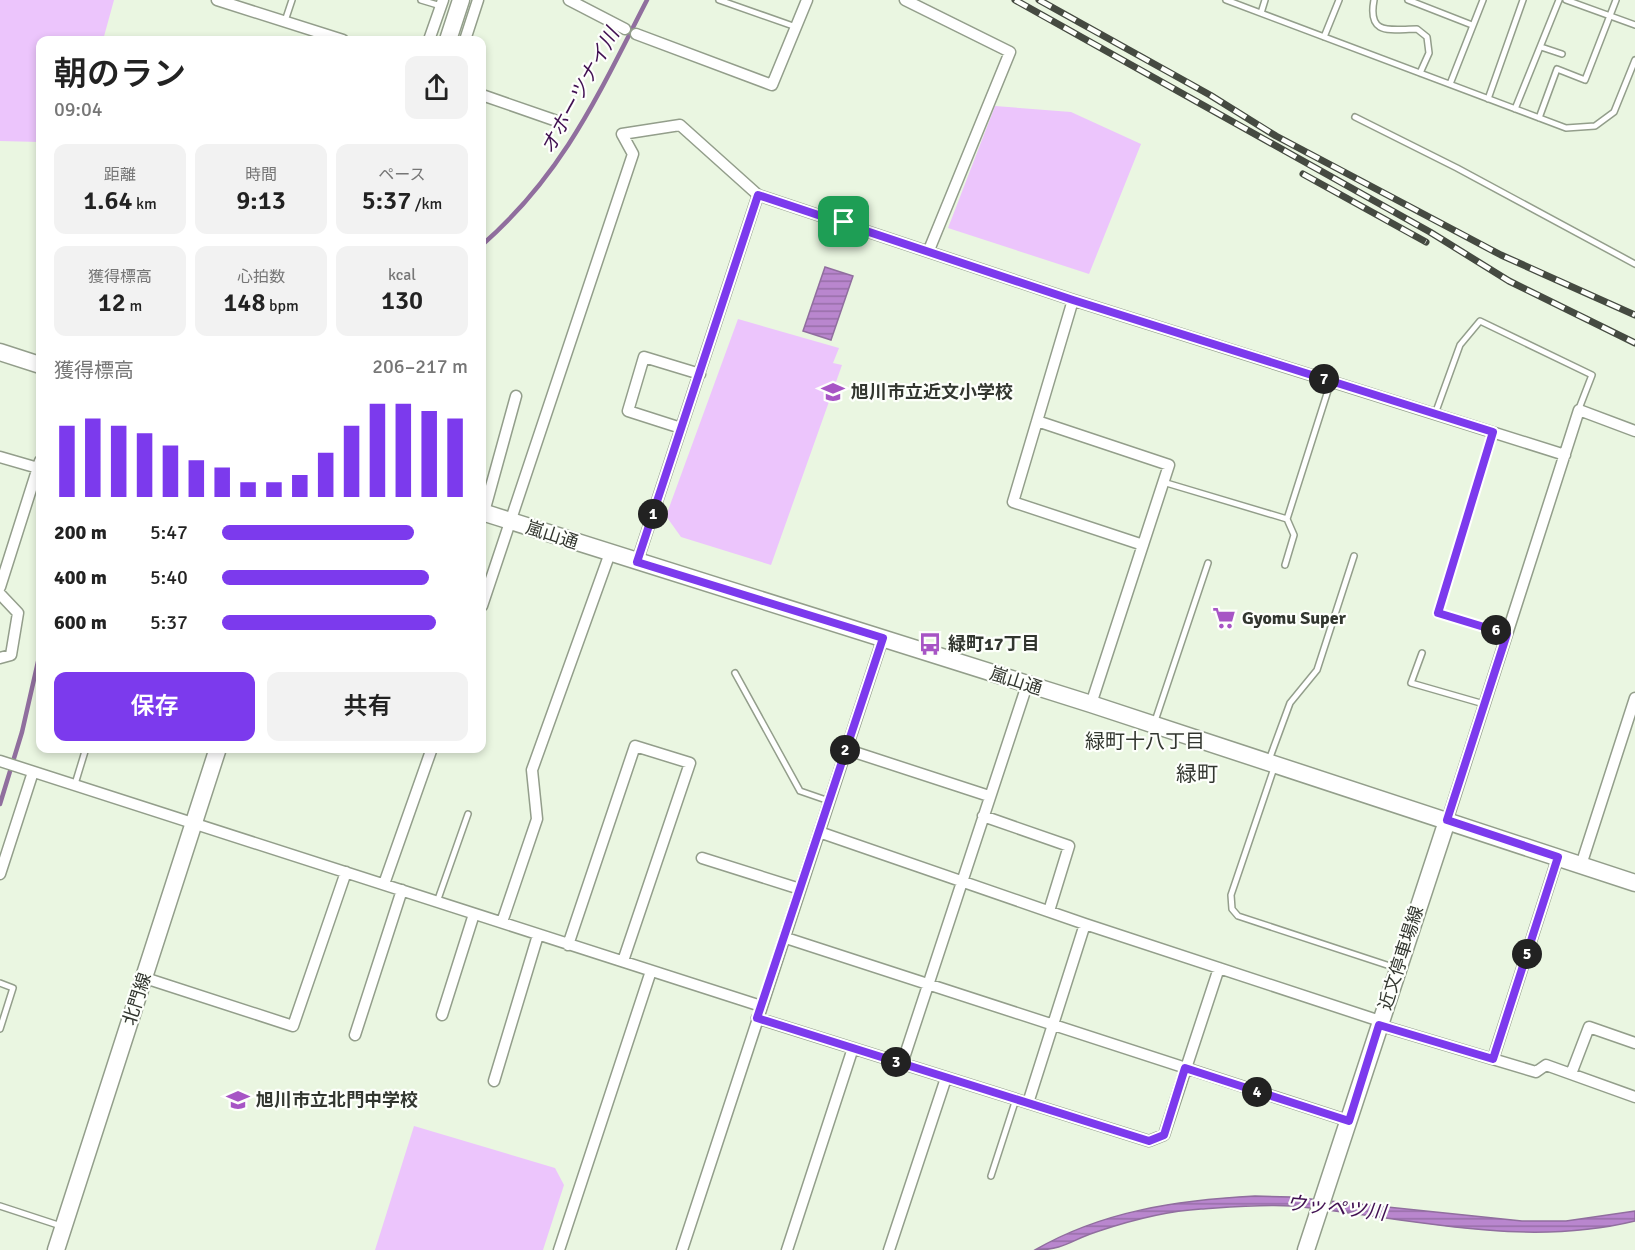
<!DOCTYPE html>
<html lang="ja">
<head>
<meta charset="utf-8">
<style>
	body { margin:0; font-family:Signika,"Noto Sans JP",sans-serif; background:#f2f2f2; color:#222; height:100vh; display:flex; flex-direction:column; font-size:22px; white-space:nowrap }
	* { box-sizing:border-box; margin:0 }
	p { font-size:20px; color:#767676 }
	.icon { flex:none; width:33px; height:33px; fill:none; stroke:currentColor; stroke-width:2; stroke-linecap:round; stroke-linejoin:round }
	.map { position:relative; flex:1; overflow:hidden }
	.side { position:absolute; left:36px; top:36px; width:450px; height:717px; display:flex; flex-direction:column; background:#fff; border-radius:12px; box-shadow:0 3px 9px #0003 }
	.side>* { flex:none }
	.pin { position:absolute; display:grid; place-items:center; width:51px; height:51px; color:#fff; margin:-26px; border-radius:12px; box-shadow:0 3px 9px #0006 }
	.km { position:absolute; width:30px; height:30px; margin:-15px; border-radius:50%; background:#222; color:#fff; font-size:16px; line-height:30px; text-align:center }
	.round { display:grid; place-items:center; flex:none; width:63px; height:63px; border-radius:12px; background:#f2f2f2 }
	.overview { display:flex; align-items:center; justify-content:space-between; height:102px; padding:0 18px }
	h1 { font-size:33px; font-weight:600; line-height:45px }
	.metrics { display:grid; grid-template-columns:repeat(3,1fr); gap:9px; height:102px; padding:6px 18px }
	.metrics div { display:grid; align-content:center; border-radius:12px; background:#f2f2f2; text-align:center }
	.metrics b { font-size:26px; font-weight:600 }
	.metrics small { font-size:16px; font-weight:400 }
	.metrics p { font-size:16px }
	.chart { height:168px; padding:12px 18px }
	.chart p { display:flex; justify-content:space-between }
	.chart svg { width:100%; height:108px; margin-top:6px; stroke:#7c3aed; stroke-width:6 }
	.primary-button { display:flex; gap:12px; margin-top:auto; padding:12px 18px }
	.primary-button a { flex:1; height:69px; border-radius:12px; background:#7c3aed; color:#fff; font-size:24px; font-weight:600; line-height:69px; text-align:center }
	.primary-button a+a { background:#f2f2f2; color:#222 }
	ul { padding:0 18px; list-style:none; font-size:20px }
	li { display:grid; grid-template-columns:96px 72px 1fr; align-items:center; height:45px }
	li i { height:15px; border-radius:8px; background:#7c3aed }
	.map>svg:first-child { display:block }
	.green { fill:#ecc5fc }
	.water { fill:url(#water-rules); stroke:#906e9e; stroke-width:1.5 }
	.lines { fill:none; stroke-linecap:round; stroke-linejoin:round }
	.stream { stroke:#906e9e; stroke-width:4.5 }
	.lane-casing { stroke:#939e8b; stroke-width:8 }
	.street-casing { stroke:#939e8b; stroke-width:13 }
	.secondary-casing { stroke:#939e8b; stroke-width:19 }
	.lane { stroke:#fff; stroke-width:5 }
	.street { stroke:#fff; stroke-width:10 }
	.secondary { stroke:#fff; stroke-width:16 }
	.rail-casing { stroke:#454a41; stroke-width:7 }
	.rail { stroke:#fdfffb; stroke-width:4.5; stroke-dasharray:14; stroke-linecap:butt }
	.route-casing { stroke:#fff; stroke-width:12 }
	.route { stroke:#7c3aed; stroke-width:8 }
	.labels { text-anchor:middle; dominant-baseline:central; stroke-width:4.5; stroke-linejoin:round; paint-order:stroke }
	.poi-label { font-size:18px; font-weight:bold; fill:#32362f; stroke:#fdfffb; text-anchor:start }
	.street-label { font-size:18px; fill:#32362f; stroke:#fdfffb }
	.water-label { font-size:20px; font-style:italic; fill:#411052; stroke:#fdfffb }
	.neighbourhood-label { font-size:20px; fill:#32362f; stroke:#fdfffb }
	.quarter-label { font-size:21px; fill:#32362f; stroke:#fdfffb }
</style>
</head>
<body>
<div class="map">
<svg width="1635" height="1250" viewBox="0 0 1635 1250">
	<defs>
		<pattern id="water-rules" width="6" height="5" patternUnits="userSpaceOnUse" patternTransform="scale(1.5)"><rect width="6" height="5" fill="#b986ce"/><path d="M0 2.5h6" fill="none" stroke="#976ea8"/></pattern>
	</defs>
	<rect width="100%" height="100%" fill="#eaf6e1"/>
	<path class="green" d="M0 0H114L103 40H40V142L0 141Z
		M995 106 1071 112 1141 144 1089 274 948 228Z
		M738 319 839 348 833 363 842 365 771 565 681 537 666 516Z
		M414 1126 555 1168 564 1185 543 1250H375Z"/>
	<path class="water" d="M825 267 853 276 831 340 803 331Z
		M1255 1196 1291 1197 1522 1221H1566L1635 1211V1221C1521 1249 1406 1217 1292 1206 1263 1204 1230 1207 1201 1209 1166 1211 1132 1220 1099 1231 1072 1239 1066 1250 1035 1250 1102 1211 1178 1200 1255 1196Z"/>
	<g class="lines">
		<path class="stream" d="M482 245C564 173 598 95 647 0
			M0 804 22 732 40 653"/>
		<g class="lane-casing">
			<path id="lane" d="M421 0 441 6
				M719 0 796 27
				M1226 0 1566 128 1595 126 1614 112 1635 60
				M1374 0C1367 37 1392 29 1417 29L1427 37 1429 53 1420 73
				M1408 0 1472 25
				M1566 0 1635 25
				M1261 13 1265 0
				M285 21 292 0
				M1324 37 1339 0
				M1541 47 1562 54
				M1450 84 1483 0
				M1488 99 1523 0
				M1515 109 1559 0
				M1355 117 1457 168 1635 264
				M1539 118 1557 69 1585 80 1616 0
				M1435 414 1460 345 1480 321 1592 375 1580 406
				M1493 432 1438 613 1507 634
				M1163 482 1287 519 1331 381
				M1285 565 1294 535 1287 519
				M1422 653 1411 683 1484 704
				M735 673 800 791 829 801
				M1154 724 1208 563
				M1269 760 1290 703 1317 670 1354 556
				M1274 768 1231 895 1232 909 1238 916 1396 968
				M75 784 86 748
				M437 902 468 814
				M0 983 13 988 0 1029
				M991 1176 1016 1099
				M0 1206 61 1226"/>
		</g>
		<g class="street-casing">
			<path id="street" d="M217 0 343 40
				M569 0 625 29
				M905 0 1010 52 929 250
				M636 34 772 85 807 0
				M429 40 443 0
				M465 40 478 0
				M482 95 554 120
				M1073 300 1013 502 1143 545
				M1037 421 1169 465 1091 704
				M681 428 628 411 644 357 700 374
				M0 457 38 468
				M484 512 516 396
				M637 562 758 195
				M0 587 40 461
				M0 594 18 613 11 655 0 658
				M482 606 633 154 622 134 680 125 758 195 1073 300 1565 455
				M845 749 989 796
				M0 761 761 1006
				M983 816 1069 846 1049 911
				M1447 821 1579 410 1635 431
				M819 832 1085 924 1380 1021
				M702 858 800 889
				M1581 865 1635 698
				M0 874 33 772
				M384 884 432 748
				M502 922 537 819 532 770 610 553
				M786 938 1349 1121
				M568 945 635 746 690 763 623 961
				M145 978 293 1026 346 872
				M442 1015 474 914
				M757 1018 1149 1141 1164 1135 1219 968
				M1379 1025 1536 1072 1546 1065 1635 1097
				M355 1035 402 890
				M1493 1059 1558 857
				M902 1064 1027 685
				M1571 1074 1589 1027 1635 1043
				M494 1081 538 935
				M1028 1103 1085 924
				M559 1250 651 971
				M682 1250 883 638
				M787 1250 853 1048
				M889 1250 946 1078"/>
		</g>
		<g class="secondary-casing">
			<path id="secondary" d="M448 40 461 0
				M0 352 40 365
				M482 512 1091 704 1635 883
				M56 1250 218 748
				M1306 1250 1447 821"/>
		</g>
		<use href="#lane" class="lane"/>
		<use href="#street" class="street"/>
		<use href="#secondary" class="secondary"/>
		<g class="rail-casing">
			<path id="rail" d="M1015 0 1430 232 1509 281 1635 343
				M1039 0 1210 95 1276 136 1501 255 1635 315
				M1303 174 1426 242"/>
		</g>
		<use href="#rail" class="rail"/>
	</g>
	<g class="lines">
		<g class="route-casing">
			<path id="route" d="M758 195 1073 300 1493 432 1438 613 1507 634 1447 820 1558 857 1493 1059 1379 1025 1349 1121 1185 1068 1164 1135 1149 1141 757 1018 883 638 637 562Z"/>
		</g>
		<use href="#route" class="route"/>
	</g>
	<defs>
		<g id="school-bare" transform="scale(1.8)"><path d="M0-5L7-2L0 1L-7-2ZM-4 1L0 2.5L4 1V4Q0 6-4 4Z" fill="#a755c5" stroke="#fdfffb" stroke-width="2.5" paint-order="stroke"/></g>
		<g id="supermarket-bare" transform="scale(1.8)"><path d="M-6-5.5h2.5l.6 2H6L4.5 2H-2.5L-4.4-4H-6ZM-1.5 3.2a1.3 1.3 0 1 0 .1 0ZM3 3.2a1.3 1.3 0 1 0 .1 0Z" fill="#a755c5" stroke="#fdfffb" stroke-width="2.5" paint-order="stroke"/></g>
		<g id="bus-bare" transform="scale(1.8)"><path d="M-5-6H5V4H4V6H2V4H-2V6H-4V4H-5ZM-3.5-4V0h7V-4ZM-3.5 1.2v1.5H-2V1.2ZM2 1.2v1.5H3.5V1.2Z" fill="#a755c5" stroke="#fdfffb" stroke-width="2.5" paint-order="stroke"/></g>
	</defs>
	<g fill-rule="evenodd">
		<use href="#school-bare" x="833" y="392"/>
		<use href="#supermarket-bare" x="1224" y="618"/>
		<use href="#bus-bare" x="930" y="644"/>
		<use href="#school-bare" x="238" y="1100"/>
	</g>
	<g class="labels">
		<g class="poi-label">
			<text x="851" y="392">旭川市立近文小学校</text>
			<text x="1242" y="618">Gyomu Super</text>
			<text x="948" y="644">緑町17丁目</text>
			<text x="256" y="1100">旭川市立北門中学校</text>
		</g>
		<g class="street-label">
			<text transform="translate(552 535) rotate(18)">嵐山通</text>
			<text transform="translate(1016 681) rotate(18)">嵐山通</text>
			<text transform="translate(1401 958) rotate(-72)">近文停車場線</text>
			<text transform="translate(137 999) rotate(-72)">北門線</text>
		</g>
		<g class="water-label">
			<text transform="translate(580 91) rotate(-61)">オホーツナイ川</text>
			<text transform="translate(1336 1208) rotate(6)">ウッペツ川</text>
		</g>
		<g class="neighbourhood-label">
			<text x="1145" y="741">緑町十八丁目</text>
		</g>
		<g class="quarter-label">
			<text x="1197" y="774">緑町</text>
		</g>
	</g>
</svg>
<div class="pin" style="left:844px;top:222px;background:#1e9e55"><svg class="icon" aria-label="arrive" viewBox="0 0 24 24"><path d="M6 21V4h12l-3 4 3 4H6"/></svg></div>
<b class="km" style="left:653px;top:514px">1</b>
<b class="km" style="left:845px;top:750px">2</b>
<b class="km" style="left:896px;top:1062px">3</b>
<b class="km" style="left:1257px;top:1092px">4</b>
<b class="km" style="left:1527px;top:954px">5</b>
<b class="km" style="left:1496px;top:630px">6</b>
<b class="km" style="left:1324px;top:379px">7</b>
<section class="side">
<div class="overview"><div><h1>朝のラン</h1><p>09:04</p></div><a class="round"><svg class="icon" aria-label="share" viewBox="0 0 24 24"><path d="M12 15V3M7 8l5-5 5 5M5 13v7h14v-7"/></svg></a></div>
<div class="metrics">
<div><p>距離</p><b>1.64<small> km</small></b></div>
<div><p>時間</p><b>9:13</b></div>
<div><p>ペース</p><b>5:37<small> /km</small></b></div>
</div>
<div class="metrics">
<div><p>獲得標高</p><b>12<small> m</small></b></div>
<div><p>心拍数</p><b>148<small> bpm</small></b></div>
<div><p>kcal</p><b>130</b></div>
</div>
<div class="chart"><p><span>獲得標高</span>206–217 m</p>
<svg viewBox="0 0 160 44" preserveAspectRatio="none"><path d="M5 44V15M15 44V12M25 44V15M35 44V18M45 44V23M55 44V29M65 44V32M75 44V38M85 44V38M95 44V35M105 44V26M115 44V15M125 44V6M135 44V6M145 44V9M155 44V12"/></svg>
</div>
<ul>
<li><b>200 m</b>5:47<i style="width:78%"></i></li>
<li><b>400 m</b>5:40<i style="width:84%"></i></li>
<li><b>600 m</b>5:37<i style="width:87%"></i></li>
</ul>
<div class="primary-button"><a>保存</a><a>共有</a></div>
</section>
</div>
</body>
</html>
